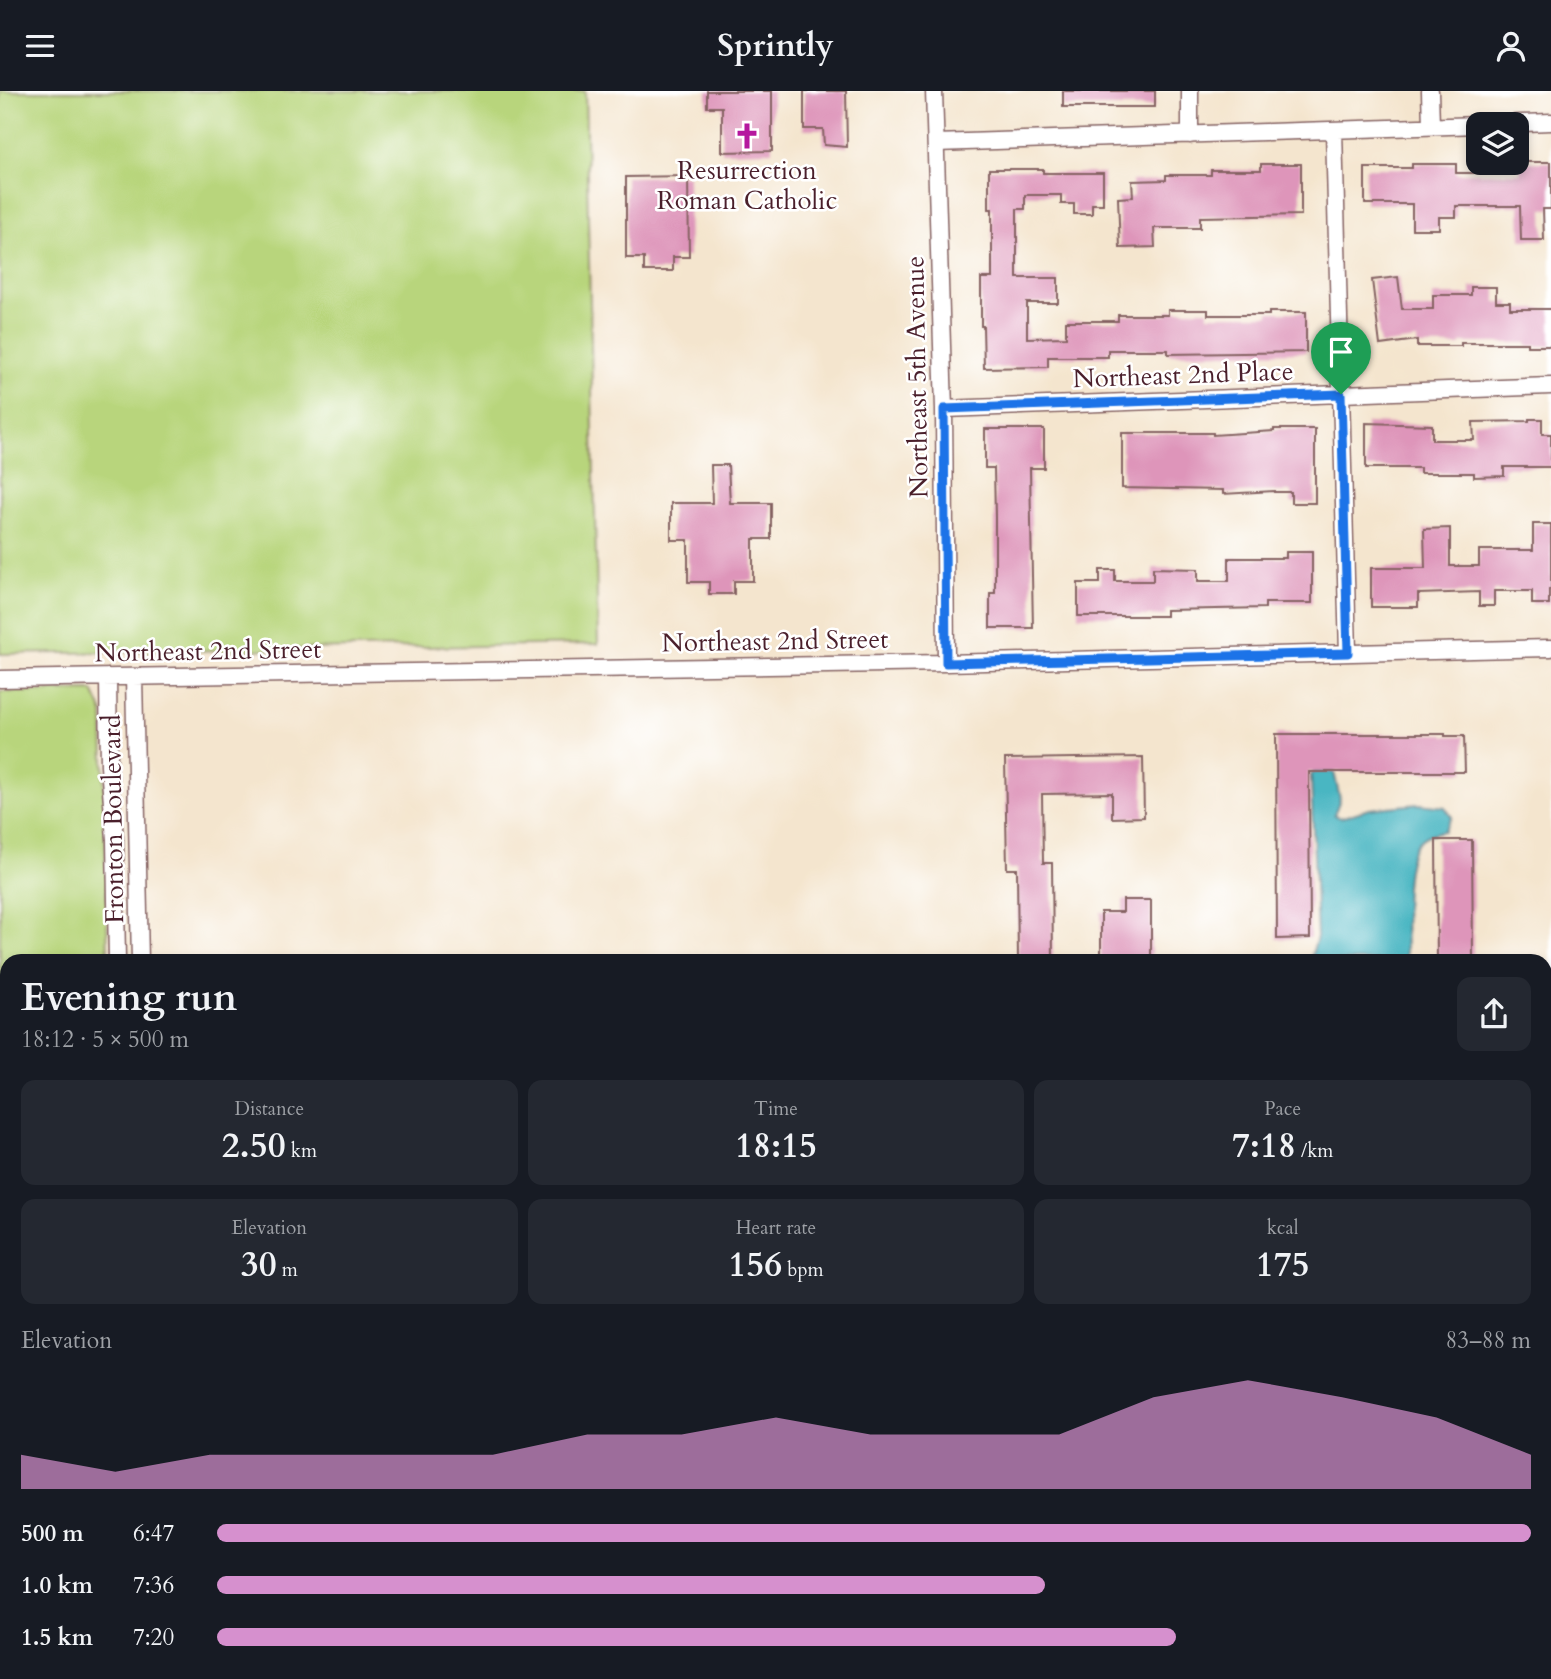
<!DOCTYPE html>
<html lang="en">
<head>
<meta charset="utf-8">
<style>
	body { margin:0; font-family:Cardo,serif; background:#242831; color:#f1f3f6; height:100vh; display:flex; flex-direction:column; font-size:26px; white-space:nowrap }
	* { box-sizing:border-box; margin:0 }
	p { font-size:23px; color:#9ea1a6 }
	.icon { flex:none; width:38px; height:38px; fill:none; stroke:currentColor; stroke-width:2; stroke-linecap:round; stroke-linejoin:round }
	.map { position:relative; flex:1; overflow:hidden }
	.drawer { position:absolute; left:0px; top:863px; width:1552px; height:726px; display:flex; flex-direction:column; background:#171b24; border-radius:21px 21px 0 0; box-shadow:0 4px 10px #0003 }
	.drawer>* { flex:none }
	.buttons { position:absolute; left:1466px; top:21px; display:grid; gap:14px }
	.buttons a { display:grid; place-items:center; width:63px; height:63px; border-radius:14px; background:#171b24; box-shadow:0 4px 10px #0003; font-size:35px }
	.pin { position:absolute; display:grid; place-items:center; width:60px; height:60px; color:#fff; margin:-72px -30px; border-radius:50% 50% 50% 0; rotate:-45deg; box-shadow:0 0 7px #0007 }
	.pin .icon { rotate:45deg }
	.round { display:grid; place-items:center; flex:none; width:74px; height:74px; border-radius:14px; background:#242831 }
	.overview { display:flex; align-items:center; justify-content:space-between; height:119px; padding:0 21px }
	h1 { font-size:38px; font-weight:700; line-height:52px }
	.stats { display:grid; grid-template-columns:repeat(3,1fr); gap:10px; height:119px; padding:7px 21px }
	.stats div { display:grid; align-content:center; border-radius:14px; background:#242831; text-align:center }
	.stats b { font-size:35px; font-weight:700 }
	.stats small { font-size:19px; font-weight:400 }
	.stats p { font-size:19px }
	.chart { height:196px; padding:14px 21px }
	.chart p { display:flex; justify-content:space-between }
	.chart svg { width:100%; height:126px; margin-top:7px; fill:#d690ce; opacity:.7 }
	ul { padding:0 21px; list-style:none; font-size:23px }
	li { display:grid; grid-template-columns:112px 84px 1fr; align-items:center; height:52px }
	li i { height:18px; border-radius:9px; background:#d690ce }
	header { display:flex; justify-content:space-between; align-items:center; height:91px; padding:0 21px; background:#171b24; font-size:32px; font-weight:700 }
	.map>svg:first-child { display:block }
	.green { fill:#b8d57c; stroke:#817a54; stroke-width:2 }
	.water { fill:#48b6c2; stroke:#496a76; stroke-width:2 }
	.building { fill:#de95ba }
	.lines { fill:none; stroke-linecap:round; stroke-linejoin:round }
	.street-casing { stroke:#866464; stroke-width:19 }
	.secondary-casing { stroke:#866464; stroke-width:24 }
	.primary-casing { stroke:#866464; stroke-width:28 }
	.street { stroke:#fff; stroke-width:16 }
	.secondary { stroke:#f9e7c3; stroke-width:21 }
	.primary { stroke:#f0c369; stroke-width:24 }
	.route-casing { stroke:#fff; stroke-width:14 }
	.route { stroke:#1a73e8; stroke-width:9 }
	.labels { text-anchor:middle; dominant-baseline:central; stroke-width:5; stroke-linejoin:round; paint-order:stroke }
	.poi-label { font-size:26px; fill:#4a1f2b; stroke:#fff }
	.street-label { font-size:26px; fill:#4a1f2b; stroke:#fff }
</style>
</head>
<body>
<header><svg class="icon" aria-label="menu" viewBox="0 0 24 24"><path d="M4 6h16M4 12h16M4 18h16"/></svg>Sprintly<svg class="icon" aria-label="person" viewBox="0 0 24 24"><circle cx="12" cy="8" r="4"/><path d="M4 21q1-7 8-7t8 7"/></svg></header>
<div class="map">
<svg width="1551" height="1588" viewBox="0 0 1551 1588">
	<rect width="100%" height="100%" fill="#fff"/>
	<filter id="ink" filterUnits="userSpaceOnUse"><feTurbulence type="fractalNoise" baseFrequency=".0143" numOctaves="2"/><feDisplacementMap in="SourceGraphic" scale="14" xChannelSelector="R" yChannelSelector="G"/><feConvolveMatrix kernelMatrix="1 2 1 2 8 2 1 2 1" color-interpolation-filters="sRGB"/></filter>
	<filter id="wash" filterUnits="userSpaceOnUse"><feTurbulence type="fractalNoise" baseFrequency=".00686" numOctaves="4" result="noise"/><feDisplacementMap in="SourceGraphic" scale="28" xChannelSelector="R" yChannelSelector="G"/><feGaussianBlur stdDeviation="1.57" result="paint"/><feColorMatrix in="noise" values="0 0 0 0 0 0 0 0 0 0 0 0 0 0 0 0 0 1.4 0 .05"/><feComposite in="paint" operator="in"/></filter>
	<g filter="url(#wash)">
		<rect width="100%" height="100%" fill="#f4e5ce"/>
		<path class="green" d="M0 0H585L598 553 0 563Z
			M93 600 103 622 108 870H7V1100H0V601Z"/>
		<path class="water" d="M1315 681H1334L1340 708 1334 724 1340 727 1369 718 1419 713 1445 716 1452 726 1444 740C1433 742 1423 744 1416 754 1401 776 1406 842 1406 870H1310L1317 846 1311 684Z"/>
		<g id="blocks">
			<path class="building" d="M707 0H772V60L722 61V16H707Z
				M804 0H846L847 56 824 54 823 38H804Z
				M1063 0H1155V16H1063Z
				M1520 71H1551V118H1543L1544 149H1521L1520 115H1456V126H1439V138H1412V113H1365V77H1412V73H1456V82H1520Z
				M1261 73H1301V124L1200 126V137H1154L1155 156 1120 157 1118 107 1133 106 1132 90 1166 89V84H1211V79H1261Z
				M989 78H1043V82H1103V113H1092V123H1074V113H1061V104H1025V118H1017V187H1058V212H1027V247L1066 246V230H1118V224H1168V219H1208V224H1269V221H1306V261L1168 263V259H1108V266H1048V276L984 277 983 235H981V187H992V118H989Z
				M688 85 689 166H673V180H644V167H626V86Z
				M1398 186 1402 218H1433V204H1471V196H1496V211H1510V218H1551V255H1527V252H1461V255H1417V249L1380 254 1372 189Z
				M1529 328H1542V343H1551V376H1504V385L1474 386V382H1420V377H1366V332L1432 334V349H1474L1473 331 1529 330Z
				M985 338H1044V377H1030L1033 537H990V502H995V426L994 377H985Z
				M1274 338H1315V412H1291V401H1274V400L1223 403V399L1122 397V342H1213V344L1274 340Z
				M711 374H728L730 412H771V448H753V490H734V503H709V491H688V449H671V412H712Z
				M1533 433H1551V498H1549V513H1532V500H1494V515H1479V501L1418 503V516H1371V477H1425L1424 438 1450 437V475H1479V459H1533Z
				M1286 461H1312V512H1265V517L1166 519V525H1078V492H1100V479H1115V490H1153V477L1198 478V490H1229V467H1286Z
				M1276 643H1445V645H1464L1465 681H1309L1310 847 1277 848Z
				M1143 666 1144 726 1112 727V702L1042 703 1043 772H1052L1053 870H1018L1017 778H1007L1005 668Z
				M1436 749H1472L1473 870H1437Z
				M1123 809H1151V870H1101V821H1123Z"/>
		</g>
	</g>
	<g filter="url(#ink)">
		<use href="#blocks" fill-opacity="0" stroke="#866464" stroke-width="2"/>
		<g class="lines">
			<g class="street-casing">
				<path id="street" d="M934 0 944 318 946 572
					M1190 0V44
					M1430 0 1431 35
					M1496 33 1551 31
					M1334 39 1348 562
					M936 52 1479 34
					M944 318 1551 295
					M108 586 109 675 115 748 117 870
					M134 586 140 870
					M0 588 946 572 1551 557
					M0 1109H7
					M0 1362H7"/>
			</g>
			<g class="secondary-casing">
				<path id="secondary" d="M956 1582V1588"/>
			</g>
			<g class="primary-casing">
				<path id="primary" d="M1545 1546H1551
					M77 1588 296 1582
					M641 1588 647 1582
					M1278 1588 1327 1582
					M1389 1588 1551 1583"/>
			</g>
			<use href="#street" class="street"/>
			<use href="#secondary" class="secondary"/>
			<use href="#primary" class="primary"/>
		</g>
	</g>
	<g class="lines" filter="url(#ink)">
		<g class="route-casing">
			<path id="route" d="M1341 303 1348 562 946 572 944 318Z"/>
		</g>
		<use href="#route" class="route"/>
	</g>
	<defs>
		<g id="church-bare" transform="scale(2.1)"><path d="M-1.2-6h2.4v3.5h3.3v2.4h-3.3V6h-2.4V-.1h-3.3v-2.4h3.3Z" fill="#b5179e" stroke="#fff" stroke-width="2.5" paint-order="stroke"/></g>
	</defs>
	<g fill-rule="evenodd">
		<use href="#church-bare" x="747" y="45"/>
	</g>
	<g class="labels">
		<g class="poi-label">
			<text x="747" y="79">Resurrection<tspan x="747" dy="30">Roman Catholic</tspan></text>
		</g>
		<g class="street-label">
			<text transform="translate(1183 284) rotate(-2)">Northeast 2nd Place</text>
			<text transform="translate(917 286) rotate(-91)">Northeast 5th Avenue</text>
			<text transform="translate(775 550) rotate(-1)">Northeast 2nd Street</text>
			<text transform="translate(208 560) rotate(-1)">Northeast 2nd Street</text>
			<text transform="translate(113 728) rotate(-91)">Fronton Boulevard</text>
		</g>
	</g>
</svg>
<div class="buttons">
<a><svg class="icon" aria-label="layers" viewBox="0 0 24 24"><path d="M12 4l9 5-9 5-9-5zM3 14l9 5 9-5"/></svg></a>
</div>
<div class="pin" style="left:1341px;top:303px;background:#1e9e55"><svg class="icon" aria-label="arrive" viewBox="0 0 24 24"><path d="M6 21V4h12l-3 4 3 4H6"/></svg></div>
<section class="drawer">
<div class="overview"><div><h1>Evening run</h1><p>18:12 · 5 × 500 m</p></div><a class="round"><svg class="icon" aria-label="share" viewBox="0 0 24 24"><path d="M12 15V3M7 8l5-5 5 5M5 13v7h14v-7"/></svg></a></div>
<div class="stats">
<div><p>Distance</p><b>2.50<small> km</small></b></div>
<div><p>Time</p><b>18:15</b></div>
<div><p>Pace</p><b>7:18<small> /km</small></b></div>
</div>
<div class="stats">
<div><p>Elevation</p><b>30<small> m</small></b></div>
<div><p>Heart rate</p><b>156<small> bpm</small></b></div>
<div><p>kcal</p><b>175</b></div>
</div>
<div class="chart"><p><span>Elevation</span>83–88 m</p>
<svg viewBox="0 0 160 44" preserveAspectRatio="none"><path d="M0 44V32L10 38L20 32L30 32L40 32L50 32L60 25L70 25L80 19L90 25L100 25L110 25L120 12L130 6L140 12L150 19L160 32V44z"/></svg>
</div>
<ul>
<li><b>500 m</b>6:47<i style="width:100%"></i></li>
<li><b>1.0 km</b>7:36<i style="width:63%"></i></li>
<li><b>1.5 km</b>7:20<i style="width:73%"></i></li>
</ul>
</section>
</div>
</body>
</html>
